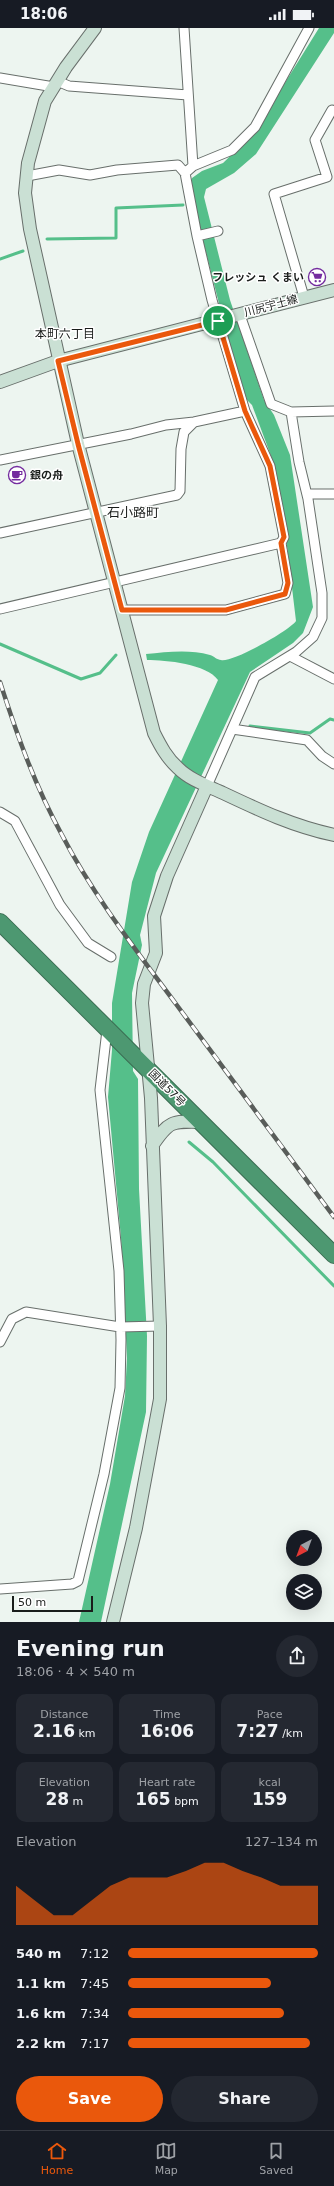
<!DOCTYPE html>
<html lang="en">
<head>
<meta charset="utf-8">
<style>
	body { margin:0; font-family:"DejaVu Sans","Noto Sans JP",sans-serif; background:#242831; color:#f1f3f6; height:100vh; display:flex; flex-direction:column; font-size:15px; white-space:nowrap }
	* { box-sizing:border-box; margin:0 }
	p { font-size:13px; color:#9ea1a6 }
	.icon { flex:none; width:22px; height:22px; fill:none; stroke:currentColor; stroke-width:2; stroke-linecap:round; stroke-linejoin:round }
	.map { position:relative; height:1594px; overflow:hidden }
	.side { display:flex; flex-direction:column; background:#171b24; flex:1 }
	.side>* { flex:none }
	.needle { width:26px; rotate:221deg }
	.buttons { position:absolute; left:286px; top:1502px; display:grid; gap:8px }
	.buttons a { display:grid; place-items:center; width:36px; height:36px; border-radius:50%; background:#171b24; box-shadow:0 4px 16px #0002; font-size:20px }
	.scale { position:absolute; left:12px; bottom:10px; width:81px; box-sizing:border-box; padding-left:4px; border:2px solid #1a1d1b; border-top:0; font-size:11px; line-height:14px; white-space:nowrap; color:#1a1d1b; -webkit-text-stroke:3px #fff; paint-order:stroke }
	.pin { position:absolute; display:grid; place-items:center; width:34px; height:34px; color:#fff; margin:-17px; border:2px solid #fff; border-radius:50%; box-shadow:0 1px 4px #0007 }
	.round { display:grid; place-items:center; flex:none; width:42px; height:42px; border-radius:21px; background:#242831 }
	.head { display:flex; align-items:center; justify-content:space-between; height:68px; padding:0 16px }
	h1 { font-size:22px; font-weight:700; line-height:30px }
	.stats { display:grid; grid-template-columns:repeat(3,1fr); gap:6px; height:68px; padding:4px 16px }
	.stats div { display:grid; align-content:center; border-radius:10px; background:#242831; text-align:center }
	.stats b { font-size:17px; font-weight:700 }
	.stats small { font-size:11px; font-weight:400 }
	.stats p { font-size:11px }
	.chart { height:112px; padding:8px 16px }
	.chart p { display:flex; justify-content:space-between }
	.chart svg { width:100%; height:72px; margin-top:4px; fill:#ea580c; opacity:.7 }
	.primary-button { display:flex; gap:8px; margin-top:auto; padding:8px 16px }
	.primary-button a { flex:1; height:46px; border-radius:24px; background:#ea580c; color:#fff; font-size:16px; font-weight:700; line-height:46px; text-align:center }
	.primary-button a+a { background:#242831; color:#f1f3f6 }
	ul { padding:0 16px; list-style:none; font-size:13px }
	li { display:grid; grid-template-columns:64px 48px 1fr; align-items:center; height:30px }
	li i { height:10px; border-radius:5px; background:#ea580c }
	.status { display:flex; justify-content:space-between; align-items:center; height:28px; padding:0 20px; background:#171b24; direction:ltr }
	.status svg { height:11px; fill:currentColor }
	.tab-bar { display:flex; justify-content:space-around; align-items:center; height:56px; border-top:1px solid #363941; background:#171b24; font-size:11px; color:#9ea1a6 }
	.tab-bar a { display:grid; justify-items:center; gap:2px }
	.tab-bar .on { color:#ea580c }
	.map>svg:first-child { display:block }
	.water { fill:#55bf8a }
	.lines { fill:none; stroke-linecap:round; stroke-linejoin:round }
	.stream { stroke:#55bf8a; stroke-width:3 }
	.street-casing { stroke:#686f6b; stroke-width:11 }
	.secondary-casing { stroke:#686f6b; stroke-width:14 }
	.highway-casing { stroke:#3b6d53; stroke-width:18 }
	.street { stroke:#fff; stroke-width:9 }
	.secondary { stroke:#cae0d4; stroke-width:12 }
	.highway { stroke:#4d9871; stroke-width:16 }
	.rail-casing { stroke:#595d5a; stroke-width:4.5 }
	.rail { stroke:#fff; stroke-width:3; stroke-dasharray:9; stroke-linecap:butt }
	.route-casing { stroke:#fff; stroke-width:8 }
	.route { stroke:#ea580c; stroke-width:5 }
	.labels { text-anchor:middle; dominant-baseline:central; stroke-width:3; stroke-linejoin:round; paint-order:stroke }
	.poi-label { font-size:11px; font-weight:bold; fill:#1a1d1b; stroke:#fff; text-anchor:end }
	.street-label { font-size:11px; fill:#1a1d1b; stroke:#fff }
	.neighbourhood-label { font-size:12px; fill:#1a1d1b; stroke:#fff }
	.quarter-label { font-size:13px; fill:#1a1d1b; stroke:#fff }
</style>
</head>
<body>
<div class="status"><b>18:06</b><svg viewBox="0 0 49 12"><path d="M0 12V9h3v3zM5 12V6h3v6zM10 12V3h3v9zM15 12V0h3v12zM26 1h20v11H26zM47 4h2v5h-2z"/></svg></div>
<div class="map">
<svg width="334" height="1594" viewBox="0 0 334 1594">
	<rect width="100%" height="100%" fill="#edf5f0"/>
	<path class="water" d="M319 0H334V5L256 126 234 145 206 161 204 169 230 272 264 372 274 387 290 427 313 579 303 605 293 615 250 644 156 845 140 907 142 917 132 965 133 1043 138 1051 139 1161 147 1308 146 1384 101 1594H79L110 1456 125 1368 127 1330 121 1210 108 1069 112 1022V975L132 854 149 804 218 652C207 636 166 632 147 632L146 626C167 624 189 621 210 627 214 628 217 632 221 632 232 635 289 603 296 593L283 485 271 428 252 377 246 371 225 299 189 158 192 150 202 143 223 135 253 106Z"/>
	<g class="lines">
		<path class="stream" d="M47 211 116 210V180L183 177
			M0 231 23 223
			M0 616 81 651 100 645 116 627
			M250 698 310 705 330 691 334 692
			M189 1114 213 1134 334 1258"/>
		<g class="street-casing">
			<path id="street" d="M184 0 193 138
				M0 50 54 59
				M57 53 69 58 188 67
				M27 148 59 142 90 147 117 142 178 137 185 145
				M197 208 218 203
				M304 269 274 166 327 149 315 112 332 82
				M240 287 271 376 291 384 334 383
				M0 432 131 406 166 397 194 394 245 383
				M307 466H334
				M0 505 177 467 180 463 181 421 184 404 194 394
				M0 581 281 515
				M122 582H226L285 566 288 555 281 515 284 509 270 438 245 383 212 272 197 208 185 145 193 138 232 122 255 99 309 0
				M290 628 334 651
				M232 701 307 712 322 728 334 736
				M207 758 255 649 296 624 313 609 322 590V565L308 471 299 434 291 384
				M0 784 15 793 60 877 88 915 111 929
				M0 1314 12 1291 26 1284 120 1299 160 1298
				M0 1561 72 1556 78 1553 104 1446 120 1360 121 1312 119 1243 100 1062 107 1002"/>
		</g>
		<g class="secondary-casing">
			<path id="secondary" d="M95 0 66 39 45 73 28 135 25 165 30 201 78 416 154 705C161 719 167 730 178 740 190 752 208 758 223 765 261 783 293 798 334 807
				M0 354 58 333 334 262
				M152 1118C169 1093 171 1093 201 1094
				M113 1594 136 1500 160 1371V1298L151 1070 142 975 144 956 156 925 154 888 167 848 207 758"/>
		</g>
		<g class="highway-casing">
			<path id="highway" d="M0 894 334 1227"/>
		</g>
		<use href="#street" class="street"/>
		<use href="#secondary" class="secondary"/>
		<use href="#highway" class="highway"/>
		<g class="rail-casing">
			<path id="rail" d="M0 654C17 707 35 758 62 807 93 867 136 922 176 976 229 1047 281 1118 334 1189"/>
		</g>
		<use href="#rail" class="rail"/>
	</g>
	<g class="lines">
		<g class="route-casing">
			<path id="route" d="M218 293 245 383 270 438 284 509 281 515 288 555 285 566 226 582H122L78 416 58 333Z"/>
		</g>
		<use href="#route" class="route"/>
	</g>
	<defs>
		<g id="supermarket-ring" transform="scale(0.9)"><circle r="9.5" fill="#fff" stroke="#742c9f" stroke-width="1.5"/><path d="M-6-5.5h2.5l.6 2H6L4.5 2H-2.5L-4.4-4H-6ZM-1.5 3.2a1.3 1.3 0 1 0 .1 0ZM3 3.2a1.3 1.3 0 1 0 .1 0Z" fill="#742c9f"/></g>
		<g id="cafe-ring" transform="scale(0.9)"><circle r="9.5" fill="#fff" stroke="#742c9f" stroke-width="1.5"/><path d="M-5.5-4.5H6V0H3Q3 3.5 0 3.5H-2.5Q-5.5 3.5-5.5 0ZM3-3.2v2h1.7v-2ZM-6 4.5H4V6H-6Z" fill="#742c9f"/></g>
	</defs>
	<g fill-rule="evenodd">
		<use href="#supermarket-ring" x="317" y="249"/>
		<use href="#cafe-ring" x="17" y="447"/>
	</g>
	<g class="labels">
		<g class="poi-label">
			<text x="304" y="249">フレッシュ くまい</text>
			<text x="30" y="447" text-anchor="start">銀の舟</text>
		</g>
		<g class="street-label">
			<text transform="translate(271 278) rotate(-15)">川尻宇土線</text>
			<text transform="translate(167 1060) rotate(45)">国道57号</text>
		</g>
		<g class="neighbourhood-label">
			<text x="65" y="306">本町六丁目</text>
		</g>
		<g class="quarter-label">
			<text x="133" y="484">石小路町</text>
		</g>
	</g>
</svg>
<div class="buttons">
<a><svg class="needle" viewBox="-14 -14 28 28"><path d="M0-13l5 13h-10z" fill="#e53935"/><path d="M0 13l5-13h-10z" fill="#9ea1a6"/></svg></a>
<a><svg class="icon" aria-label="layers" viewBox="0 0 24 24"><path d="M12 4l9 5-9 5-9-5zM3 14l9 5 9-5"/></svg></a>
</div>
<div class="scale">50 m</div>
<div class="pin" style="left:218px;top:293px;background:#1e9e55"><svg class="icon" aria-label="arrive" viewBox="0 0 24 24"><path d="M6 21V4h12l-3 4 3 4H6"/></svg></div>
</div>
<section class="side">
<div class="head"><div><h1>Evening run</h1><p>18:06 · 4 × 540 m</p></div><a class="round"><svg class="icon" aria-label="share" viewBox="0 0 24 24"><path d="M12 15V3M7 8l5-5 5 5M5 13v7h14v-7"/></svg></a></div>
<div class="stats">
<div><p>Distance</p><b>2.16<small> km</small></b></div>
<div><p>Time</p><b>16:06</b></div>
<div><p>Pace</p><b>7:27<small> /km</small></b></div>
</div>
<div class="stats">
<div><p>Elevation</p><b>28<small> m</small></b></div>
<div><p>Heart rate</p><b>165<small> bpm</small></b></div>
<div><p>kcal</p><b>159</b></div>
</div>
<div class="chart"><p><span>Elevation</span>127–134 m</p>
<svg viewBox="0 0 160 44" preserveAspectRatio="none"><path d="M0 44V20L10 29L20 38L30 38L40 29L50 20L60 15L70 15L80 15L90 11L100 6L110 6L120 11L130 15L140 20L150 20L160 20V44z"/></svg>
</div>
<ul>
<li><b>540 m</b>7:12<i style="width:100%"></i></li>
<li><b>1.1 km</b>7:45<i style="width:75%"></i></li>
<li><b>1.6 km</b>7:34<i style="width:82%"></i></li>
<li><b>2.2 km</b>7:17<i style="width:96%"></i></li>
</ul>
<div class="primary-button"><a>Save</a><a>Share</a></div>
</section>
<nav class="tab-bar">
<a class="on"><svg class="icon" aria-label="home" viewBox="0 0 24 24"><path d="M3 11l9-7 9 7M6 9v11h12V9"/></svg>Home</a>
<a><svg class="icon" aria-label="map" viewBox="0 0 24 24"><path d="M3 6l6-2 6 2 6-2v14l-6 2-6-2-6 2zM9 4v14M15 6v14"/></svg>Map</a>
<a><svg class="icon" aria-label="saved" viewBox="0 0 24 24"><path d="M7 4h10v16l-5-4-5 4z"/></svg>Saved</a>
</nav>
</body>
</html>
